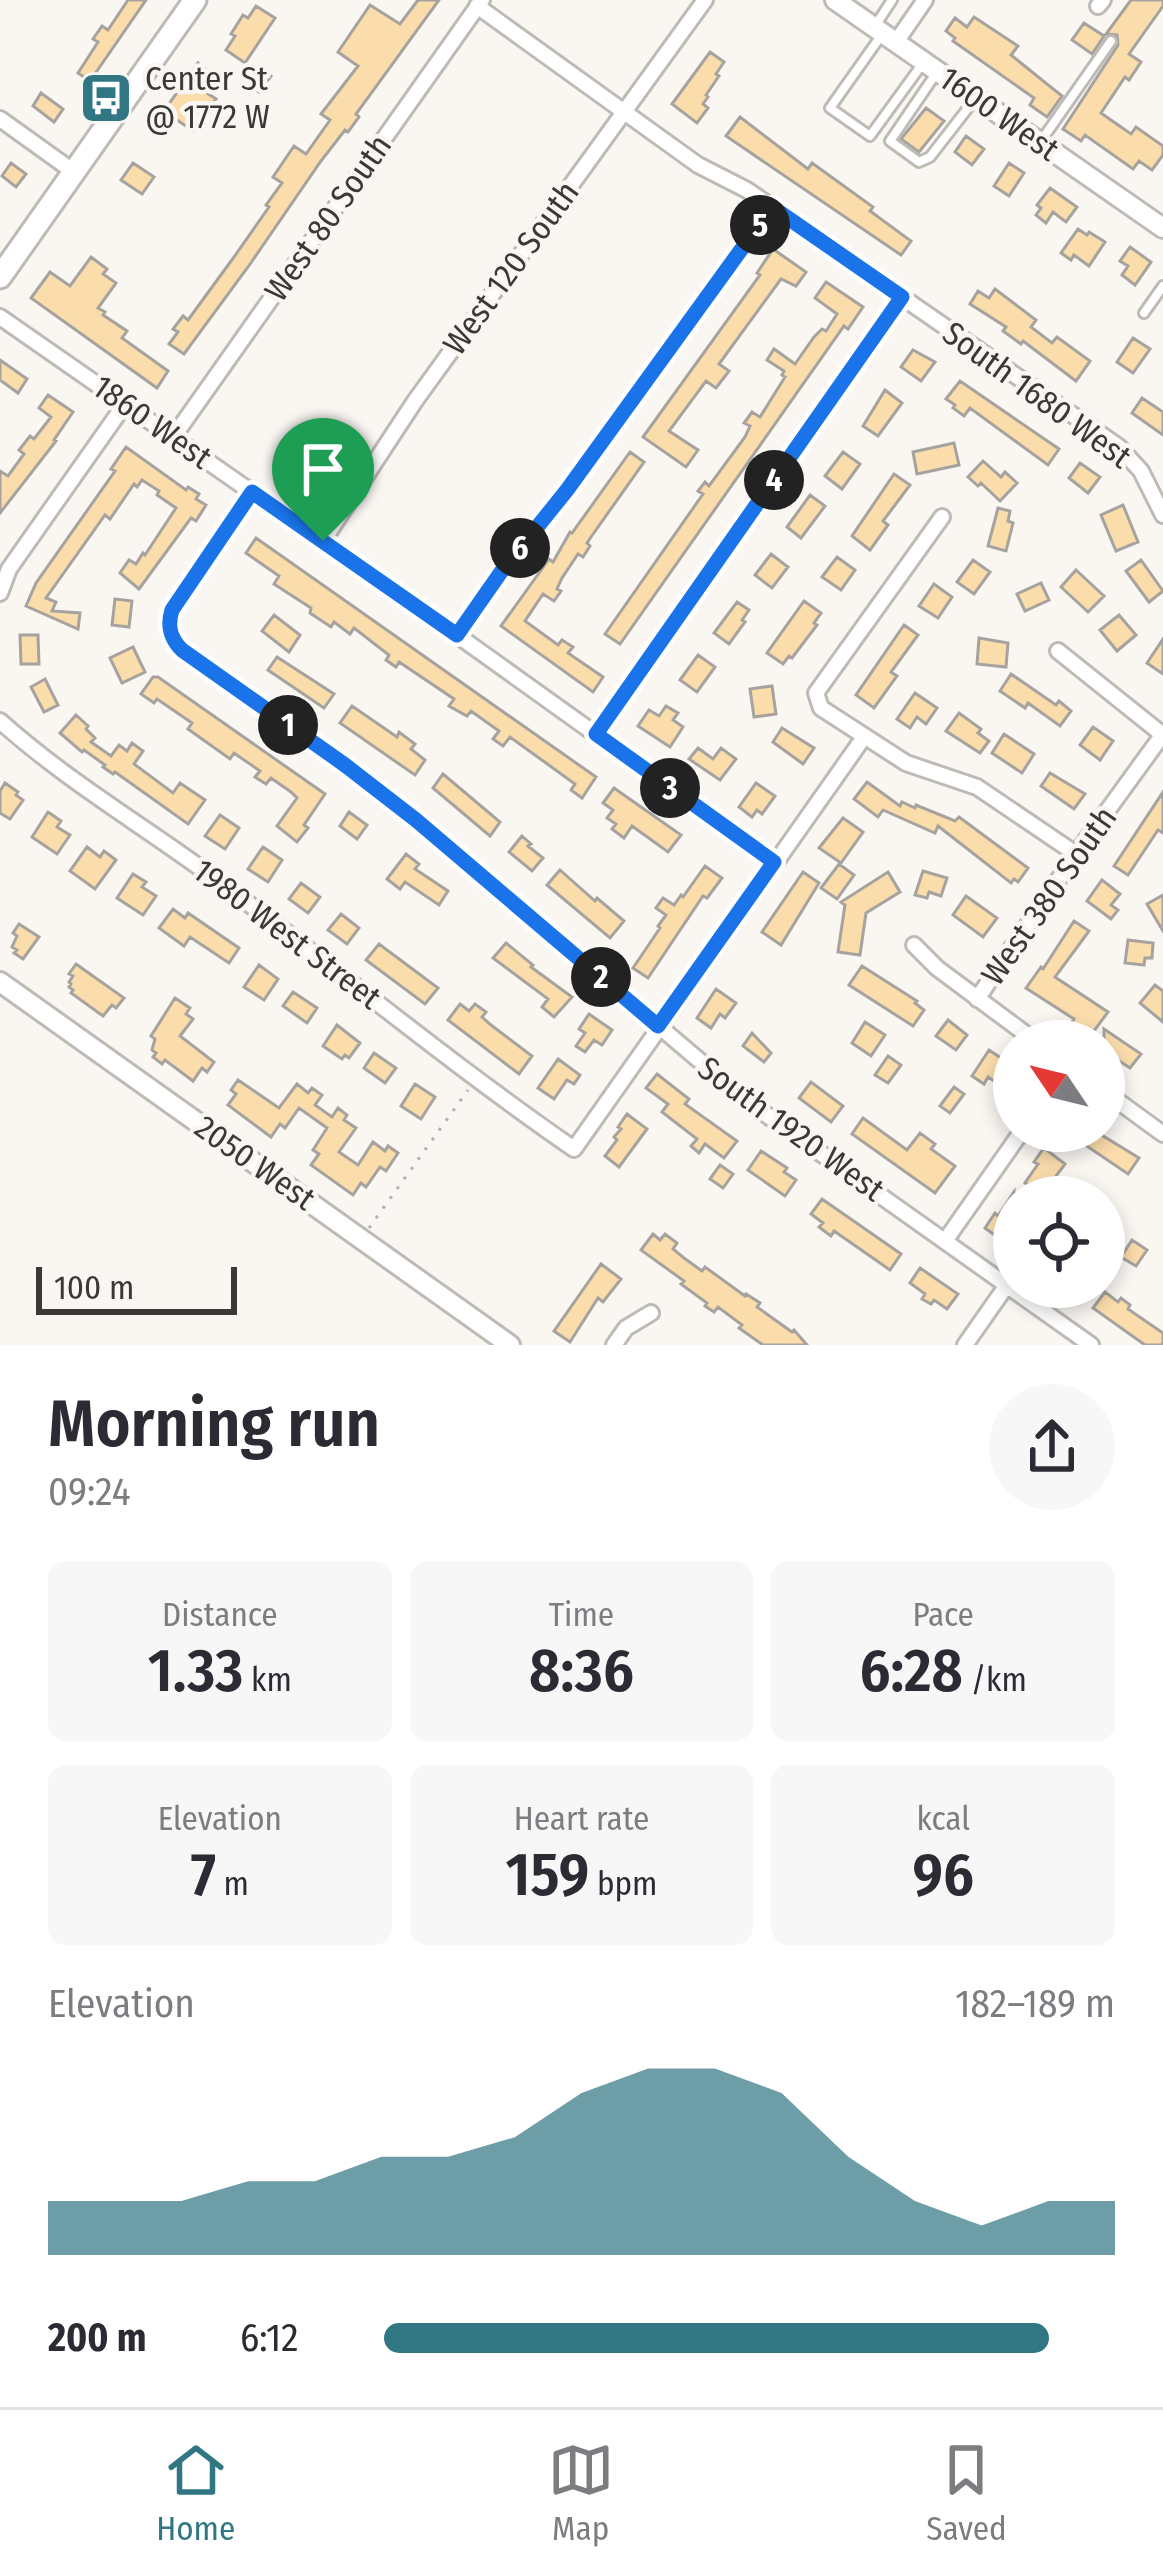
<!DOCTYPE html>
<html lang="en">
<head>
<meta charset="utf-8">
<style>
	body { margin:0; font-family:"Fira Sans Condensed",sans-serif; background:#f7f7f7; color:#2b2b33; height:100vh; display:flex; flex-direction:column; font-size:45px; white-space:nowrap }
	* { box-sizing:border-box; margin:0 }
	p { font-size:39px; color:#7c7c81 }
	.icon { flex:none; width:66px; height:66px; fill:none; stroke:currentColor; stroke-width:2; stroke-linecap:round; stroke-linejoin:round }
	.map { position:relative; height:1345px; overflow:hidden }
	.sheet { display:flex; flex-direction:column; background:#fff; flex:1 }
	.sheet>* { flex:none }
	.needle { width:78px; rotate:305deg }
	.fabs { position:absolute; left:993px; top:1020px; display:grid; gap:24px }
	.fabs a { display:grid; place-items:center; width:132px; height:132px; border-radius:50%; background:#fff; box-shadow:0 6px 18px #0003; font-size:60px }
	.scale { position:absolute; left:36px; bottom:30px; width:201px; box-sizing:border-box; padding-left:12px; border:6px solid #3a3937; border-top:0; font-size:33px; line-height:42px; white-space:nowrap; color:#3a3937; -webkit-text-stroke:9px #faf7f3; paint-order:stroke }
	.pin { position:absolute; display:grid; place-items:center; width:102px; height:102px; color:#fff; margin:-123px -51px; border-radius:50% 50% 50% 0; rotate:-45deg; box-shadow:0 0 12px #0007 }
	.pin .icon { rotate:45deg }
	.km { position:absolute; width:60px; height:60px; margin:-30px; border-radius:50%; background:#222; color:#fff; font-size:33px; line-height:60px; text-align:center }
	.round { display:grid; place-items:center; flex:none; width:126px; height:126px; border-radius:63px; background:#f7f7f7 }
	.head { display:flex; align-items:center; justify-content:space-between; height:204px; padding:0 48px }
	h1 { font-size:66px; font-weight:600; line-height:90px }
	.figures { display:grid; grid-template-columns:repeat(3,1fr); gap:18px; height:204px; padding:12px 48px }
	.figures div { display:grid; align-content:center; border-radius:18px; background:#f7f7f7; text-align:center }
	.figures b { font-size:60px; font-weight:600 }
	.figures small { font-size:33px; font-weight:400 }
	.figures p { font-size:33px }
	.chart { height:336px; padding:24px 48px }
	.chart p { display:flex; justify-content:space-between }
	.chart svg { width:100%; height:216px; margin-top:12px; fill:#307683; opacity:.7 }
	ul { padding:0 48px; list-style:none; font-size:39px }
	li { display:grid; grid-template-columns:192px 144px 1fr; align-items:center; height:90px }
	li i { height:30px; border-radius:15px; background:#307683 }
	.tab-bar { display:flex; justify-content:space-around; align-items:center; height:168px; border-top:3px solid #e1e1e2; background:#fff; font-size:33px; color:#7c7c81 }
	.tab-bar a { display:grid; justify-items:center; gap:6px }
	.tab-bar .selected { color:#307683 }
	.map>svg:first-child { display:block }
	.building { fill:#fbddac; stroke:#a6a39f; stroke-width:3 }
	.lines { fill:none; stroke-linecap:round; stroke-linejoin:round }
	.service-casing { stroke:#bebbb7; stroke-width:14 }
	.minor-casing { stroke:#bebbb7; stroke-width:20 }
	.tertiary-casing { stroke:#bebbb7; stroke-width:24 }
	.secondary-casing { stroke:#bebbb7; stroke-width:27 }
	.path { stroke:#b1afac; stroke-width:3; stroke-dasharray:3 9; stroke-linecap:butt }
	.service { stroke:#fff; stroke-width:8 }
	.minor { stroke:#fff; stroke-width:14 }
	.tertiary { stroke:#fff; stroke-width:18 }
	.secondary { stroke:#fff; stroke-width:21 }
	.route-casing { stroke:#fff; stroke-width:24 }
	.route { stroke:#1a73e8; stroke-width:15 }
	.labels { text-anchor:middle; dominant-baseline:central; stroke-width:9; stroke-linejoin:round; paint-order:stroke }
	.poi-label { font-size:33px; fill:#3a3937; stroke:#faf7f3; text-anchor:start }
	.street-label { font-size:33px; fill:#3a3937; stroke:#faf7f3 }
</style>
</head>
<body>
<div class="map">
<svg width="1163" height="1345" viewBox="0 0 1163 1345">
	<rect width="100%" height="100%" fill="#faf7f3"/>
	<path class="building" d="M128 0H146L90 81 78 73 98 42 93 39 102 26 108 30Z
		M418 0H439L356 114 359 117 348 132 345 130 321 161 248 267 184 354 169 344 178 332 173 329 183 316 188 320 234 257 269 207 266 205 282 183 273 177 294 146 306 154 330 120 321 114 358 66 338 52 370 5 400 24Z
		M1131 0H1163V6L1129 54 1141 62 1129 80 1125 77 1101 113 1131 134 1136 127 1163 146V155L1152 170 1139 161 1133 169 1085 135 1081 141 1063 129 1118 45 1117 35 1106 34Z
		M256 6 275 18 245 63 226 50 235 36 231 34 243 15 248 18Z
		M974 17 1018 46 1011 55 1062 96 1047 117 1030 105 1034 98 953 41 955 38 946 31 955 18 967 27Z
		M1084 23 1104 36 1092 54 1072 40Z
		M710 52 724 62 716 74 719 76 706 95 708 97 703 104 708 108 697 123 672 104Z
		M198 63 209 72 198 87 216 99 193 131 164 111Z
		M259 67 271 76 259 92 247 84Z
		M41 93 63 109 54 122 33 106Z
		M926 108 944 121 919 152 901 139Z
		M740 117 808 169 812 163 873 207 870 211 911 241 901 255 726 136Z
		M966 136 984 149 972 165 955 152Z
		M11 163 26 174 16 187 2 176Z
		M133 163 154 177 142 194 121 180Z
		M1009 163 1024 173 1009 196 994 186Z
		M1050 188 1077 207 1066 222 1053 212 1046 223 1036 215 1041 208 1037 205Z
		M1078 229 1087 235 1089 232 1105 242 1089 266 1074 255 1071 260 1061 253Z
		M1130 247 1151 262 1135 285 1122 275 1128 266 1120 261Z
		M773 249 806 272 796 286 781 279 719 364 729 371 716 388 706 381 669 431 698 450 686 467 643 437 760 275 757 273Z
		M91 257 107 269 103 274 116 283 98 308 105 312 103 315 127 331 122 338 168 371 157 388 31 298 50 272 70 286Z
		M826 282 863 307 848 329 844 326 620 644 605 634 703 494 698 491 705 482 709 486 745 437 750 426 744 423 752 412 760 417 785 377 782 375 784 371 767 360 774 349 795 364 814 337 822 329 826 331 837 314 815 298Z
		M995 289 1036 320 1031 327 1052 343 1057 337 1090 361 1076 381 1023 341 1021 344 1003 331 1006 327 970 304 978 291 989 298Z
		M1133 338 1150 349 1133 373 1117 362Z
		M913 350 935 362 921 381 901 367Z
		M0 360 27 379 18 393 0 380Z
		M960 381 1059 449 1048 465 970 408 964 416 953 408 955 405 946 399Z
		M885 390 902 403 878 436 863 426Z
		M48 395 73 412 54 440 56 441 0 513V471L8 476 24 454 19 450 30 436 34 439 51 417 39 408Z
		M1142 398 1163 412V435L1132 413Z
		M954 443 959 465 917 474 913 452Z
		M126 447 186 490 188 487 199 494 196 499 206 505 196 521 191 518 139 589 120 573 129 560 136 564 143 553 145 555 176 508 157 495 159 491 142 480 137 487 134 484 110 519 105 515 46 598 56 602 52 611 80 613 78 629 26 606 36 583 115 471 111 469Z
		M630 452 644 462 591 537 587 543 590 546 583 557 578 554 562 578 557 589 561 591 554 601 543 594 525 621 558 645 562 640 573 647 568 653 603 677 593 692 501 626 549 559 553 562 570 532 572 533Z
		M843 452 860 464 842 489 825 476Z
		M983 461 1001 477 1005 472 1017 483 1000 501 981 483 978 486 968 477Z
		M1080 463 1100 477 1088 493 1069 478Z
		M894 474 910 485 883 521 888 525 870 550 852 536Z
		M810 495 825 506 801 538 787 527Z
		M1123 505 1138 542 1116 551 1101 515Z
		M998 508 1010 511 1008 521 1013 523 1006 551 988 546Z
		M256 538 596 777 582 798 571 790 575 784 510 737 503 746 493 739 499 731 471 711 467 716 449 706 454 699 399 662 396 667 386 660 389 655 354 628 350 634 334 622 331 627 310 613 311 608 274 584 279 576 246 553Z
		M771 554 788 567 772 588 755 575Z
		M837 557 855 570 841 590 822 577Z
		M973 560 990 572 974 594 957 582Z
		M1141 560 1163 591 1149 602 1126 571Z
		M1076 570 1104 596 1088 612 1061 587Z
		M1041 583 1049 600 1025 611 1017 594Z
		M934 584 952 597 938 618 919 606Z
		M115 599 132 601 129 627 112 625Z
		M804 601 821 613 814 623 817 625 792 658 789 656 783 664 767 653Z
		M737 602 749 610 742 620 745 622 729 644 714 633Z
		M274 615 300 635 289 652 262 631Z
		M1119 615 1136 635 1117 651 1100 630Z
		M904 625 918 635 891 672 897 676 874 708 856 695Z
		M20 635H38L39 664H21Z
		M979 638 1008 643 1006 667 977 664Z
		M1163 639V674L1147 663Z
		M133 647 145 672 122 683 110 658Z
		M698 655 715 667 697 692 680 680Z
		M277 657 334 694 324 708 268 670Z
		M1011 674 1056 705 1059 701 1071 711 1060 726 1028 703 1025 708 1000 691Z
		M153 677H158L325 794 304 825 308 828 297 842 277 826 297 798 291 792 271 778 266 784 255 777 260 771 234 753 230 759 188 729 192 723 157 699 154 703 141 694Z
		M45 679 58 705 44 712 31 687Z
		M772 686 776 714 754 717 750 689Z
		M915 693 937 708 926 724 917 717 910 728 897 719Z
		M352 706 397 737 399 732 415 744 411 749 425 760 415 775 340 723Z
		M666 706 678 713 673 720 683 727 670 747 638 726 649 710 659 716Z
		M959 713 981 729 978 733 989 741 980 753 946 731Z
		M76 715 88 726 86 729 95 738 91 742 111 756 119 745 127 751 132 743 143 751 134 764 173 793 180 783 205 800 188 824 115 772 113 774 103 767 105 765 84 750 82 752 60 733Z
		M1093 727 1113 741 1100 760 1080 745Z
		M782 728 814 748 803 764 773 742Z
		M1004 734 1034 754 1022 773 992 753Z
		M698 748 713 759 721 748 736 759 720 780 689 759Z
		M1050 773 1085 794 1074 809 1041 786Z
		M443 774 500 822 490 836 433 788Z
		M867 782 900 806 902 802 915 808 916 805 955 821 959 817 1028 868 1018 882 1014 879 1011 883 938 826 935 833 883 810 878 817 854 799Z
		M5 783 18 792 16 795 23 800 10 819 0 813V791Z
		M756 783 775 796 762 814 757 810 752 817 739 807Z
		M614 788 681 835 668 852 632 826 624 838 612 829 616 824 607 818 613 810 603 803Z
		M1163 792V833L1158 830 1128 875 1114 866Z
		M48 812 61 821 57 827 70 835 57 854 32 837Z
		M349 812 367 825 357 839 340 826Z
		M220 815 239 828 225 849 205 836Z
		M843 818 863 832 841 863 819 848Z
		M522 836 531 844 528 846 543 858 532 871 509 852Z
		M87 847 100 857 104 851 116 860 95 889 70 871Z
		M263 847 282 860 268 882 248 869Z
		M406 854 419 864 415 869 448 891 439 905 405 882 400 889 387 879Z
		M839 864 854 875 837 899 821 888Z
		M705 866 722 878 707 898 703 896 648 978 633 968 660 928 658 926 666 915 656 908 663 898 674 905 681 895 683 897Z
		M560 870 595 901 597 898 624 921 610 938 547 885Z
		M923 871 947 878 941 896 929 892 927 898 915 895Z
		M803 872 819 883 781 945 762 932Z
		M888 872 900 892 866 913 860 955 838 952 845 905 841 902Z
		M133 874 146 882 142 887 156 896 143 915 117 898Z
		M1102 880 1120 894 1111 905 1118 910 1111 919 1087 901Z
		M301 883 320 897 308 913 289 899Z
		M1163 895V931L1147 904Z
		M966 896 997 918 983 937 953 915Z
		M173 909 185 918 188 913 239 948 229 963 190 937 184 946 159 928Z
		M341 914 359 928 347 944 328 930Z
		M1074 921 1089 931 1055 977 1108 1012 1088 1039 1074 1029 1076 1025 1072 1022 1074 1019 1026 988 1041 967 1043 969Z
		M19 924 39 937 23 959 14 953 17 950 12 947 17 936 13 933Z
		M1128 940 1153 943 1152 958H1145L1144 965 1125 963Z
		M506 943 533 965 531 967 572 997 554 1017 542 1007 548 999 493 958Z
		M379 944 438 988 425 1004 366 960Z
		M76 964 124 998 116 1008 112 1005 103 1016 71 993 73 990 69 987 71 984 69 982 73 976 69 974Z
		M259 965 278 979 264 1000 244 987Z
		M862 966 917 1001 915 1003 924 1010 913 1026 849 985Z
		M1155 985 1163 991V1022L1140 1003Z
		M716 989 736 1003 725 1018 720 1014 711 1028 697 1018Z
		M293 992 317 1008 307 1023 283 1006Z
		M175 998 190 1008 186 1014 193 1019 180 1036 214 1062 207 1072 202 1068 193 1081 165 1060 162 1064 153 1057 156 1053 152 1050 155 1039 151 1036Z
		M460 1004 469 1011 475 1004 486 1012 482 1017 491 1025 532 1056 519 1074 448 1020Z
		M589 1014 612 1030 602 1045 594 1040 585 1052 576 1046 585 1033 579 1029Z
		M948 1020 967 1035 956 1050 936 1036Z
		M865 1022 885 1035 871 1056 852 1043Z
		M337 1025 360 1043 349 1058 345 1055 342 1059 323 1046Z
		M1104 1029 1141 1054 1130 1068 1104 1051Z
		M752 1033 771 1053 764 1062 743 1046Z
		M989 1050 1013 1066 1000 1085 988 1077 984 1084 972 1076Z
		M374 1053 396 1068 385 1083 364 1068Z
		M888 1056 901 1065 888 1083 875 1075Z
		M558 1059 580 1075 574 1084 567 1080 554 1099 538 1088Z
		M657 1074 689 1099 685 1104 737 1141 724 1158 705 1144 699 1153 691 1146 697 1139 662 1112 668 1104 646 1088Z
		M238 1080 279 1108 297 1084 308 1093 312 1088 322 1095 315 1105 332 1117 338 1108 347 1115 344 1120 356 1128 339 1152 358 1165 373 1142 385 1151 388 1146 398 1153 386 1171 380 1167 366 1187 361 1183 353 1195 311 1165 319 1154 313 1150 327 1128 299 1108 285 1128 280 1124 271 1137 228 1105 236 1094 231 1090Z
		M811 1082 843 1106 831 1122 799 1098Z
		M415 1084 435 1097 421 1119 401 1106Z
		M954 1087 964 1094 950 1113 940 1106Z
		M627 1114 647 1129 619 1167 605 1156 617 1140 614 1137 621 1129 618 1127Z
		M863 1118 907 1150 920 1133 935 1144 931 1149 955 1166 935 1193 852 1134Z
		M1054 1131H1095L1139 1158 1128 1174 1081 1142 1077 1147Z
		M1044 1148 1065 1164 1042 1195 1025 1183 1038 1164 1034 1162Z
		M761 1151 787 1168 784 1172 796 1180 785 1196 748 1170Z
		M720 1165 733 1174 723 1188 710 1179Z
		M1014 1192V1228L1008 1224 999 1238 985 1228 995 1213 998 1216Z
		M822 1199 901 1254 890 1270 834 1231 831 1236 819 1227 823 1223 811 1214Z
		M653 1234 660 1240 665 1234 677 1243 673 1249 684 1258 702 1271 705 1267 745 1296 746 1294 760 1303 757 1307 792 1332 794 1330 807 1345H763L739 1328 742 1325 718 1307 714 1312 705 1306 707 1303 681 1284 684 1281 641 1250Z
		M1132 1240 1147 1250 1136 1266 1121 1257Z
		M601 1264 621 1279 603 1302 598 1298 570 1342 554 1331Z
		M920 1268 958 1294 947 1309 934 1300 931 1304 922 1299 925 1294 910 1283Z
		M1105 1292 1118 1302 1121 1298 1130 1305 1128 1309 1163 1333V1345H1145L1093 1308Z"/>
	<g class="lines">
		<g class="service-casing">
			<path id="service" d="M875 26 892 0
				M883 33 830 108 870 136 923 63
				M935 75 890 141 919 162 930 157 975 99
				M1041 141 1111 41
				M1144 313 1163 286"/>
		</g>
		<g class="minor-casing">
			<path id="minor" d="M477 6 698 165 747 190 1119 447 1141 471 1163 515
				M1098 6 1103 0
				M896 42 925 0
				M0 119 74 172
				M0 317 457 635 774 862
				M174 436 482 0
				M252 492 172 610 169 628 176 644 345 765 416 820 747 1101 1091 1345
				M942 517 816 693 821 708 906 763 977 787 1076 854
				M323 541 415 401 705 0
				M0 593 9 569 125 404
				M457 635 501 572 567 490 772 207
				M1058 651 1163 735
				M0 721C70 784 154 832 229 889 344 975 455 1067 574 1149L864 737
				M596 735 903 297
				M914 945 937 968 1035 1041
				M977 999 1076 854 1163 734
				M1104 1091 1163 1134
				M945 1241 1022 1131
				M614 1345 626 1328 651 1313
				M965 1345 1007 1285"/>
		</g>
		<g class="tertiary-casing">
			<path id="tertiary" d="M835 0 1163 228
				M0 982 510 1345"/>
		</g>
		<g class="secondary-casing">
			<path id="secondary" d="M0 277 195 0"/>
		</g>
		<path class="path" d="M369 1228 468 1090"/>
		<use href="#service" class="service"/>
		<use href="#minor" class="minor"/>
		<use href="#tertiary" class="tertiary"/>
		<use href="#secondary" class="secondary"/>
	</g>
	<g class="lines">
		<g class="route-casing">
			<path id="route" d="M772 207 902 297 596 734 774 862 658 1026 416 820 345 765 182 650C170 638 167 626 172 610L252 492 457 635 501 572 567 490Z"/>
		</g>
		<use href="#route" class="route"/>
	</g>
	<defs>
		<g id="bus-square" transform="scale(2.7)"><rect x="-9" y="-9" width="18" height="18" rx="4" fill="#307683" stroke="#faf7f3"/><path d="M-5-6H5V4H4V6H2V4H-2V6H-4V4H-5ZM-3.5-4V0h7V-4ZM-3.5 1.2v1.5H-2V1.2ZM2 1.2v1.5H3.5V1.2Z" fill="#fff"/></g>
	</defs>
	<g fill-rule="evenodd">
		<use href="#bus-square" x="106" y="98"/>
	</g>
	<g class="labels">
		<g class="poi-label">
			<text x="145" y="79">Center St<tspan x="145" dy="38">@ 1772 W</tspan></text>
		</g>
		<g class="street-label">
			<text transform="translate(999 114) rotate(35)">1600 West</text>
			<text transform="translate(328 218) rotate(-55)">West 80 South</text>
			<text transform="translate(511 268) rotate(-54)">West 120 South</text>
			<text transform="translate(1037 395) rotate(36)">South 1680 West</text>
			<text transform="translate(152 422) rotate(35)">1860 West</text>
			<text transform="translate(1049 896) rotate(-55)">West 380 South</text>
			<text transform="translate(287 934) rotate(37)">1980 West Street</text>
			<text transform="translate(791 1129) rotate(36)">South 1920 West</text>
			<text transform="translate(255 1163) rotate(35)">2050 West</text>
		</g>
	</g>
</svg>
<div class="fabs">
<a><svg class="needle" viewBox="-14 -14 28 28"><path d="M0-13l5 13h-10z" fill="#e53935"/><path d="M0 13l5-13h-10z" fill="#7c7c81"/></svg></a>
<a><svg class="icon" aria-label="locate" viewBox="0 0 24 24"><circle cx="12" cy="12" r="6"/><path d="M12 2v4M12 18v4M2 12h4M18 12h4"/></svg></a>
</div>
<div class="scale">100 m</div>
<div class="pin" style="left:323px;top:541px;background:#1e9e55"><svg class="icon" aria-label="arrive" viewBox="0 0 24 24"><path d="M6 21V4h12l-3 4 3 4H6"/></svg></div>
<b class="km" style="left:288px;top:725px">1</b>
<b class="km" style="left:601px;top:977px">2</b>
<b class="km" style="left:670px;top:788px">3</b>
<b class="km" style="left:774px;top:480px">4</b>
<b class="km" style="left:760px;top:225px">5</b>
<b class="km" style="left:520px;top:548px">6</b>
</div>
<section class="sheet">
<div class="head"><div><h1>Morning run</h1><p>09:24</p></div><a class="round"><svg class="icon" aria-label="share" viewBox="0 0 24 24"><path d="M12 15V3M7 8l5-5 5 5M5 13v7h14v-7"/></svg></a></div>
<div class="figures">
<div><p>Distance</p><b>1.33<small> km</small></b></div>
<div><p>Time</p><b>8:36</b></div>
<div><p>Pace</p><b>6:28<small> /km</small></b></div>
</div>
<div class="figures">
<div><p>Elevation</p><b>7<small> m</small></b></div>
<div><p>Heart rate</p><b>159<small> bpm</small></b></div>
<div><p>kcal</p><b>96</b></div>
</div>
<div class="chart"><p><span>Elevation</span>182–189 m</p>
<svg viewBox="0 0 160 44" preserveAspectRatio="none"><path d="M0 44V33L10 33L20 33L30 29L40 29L50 24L60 24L70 20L80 11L90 6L100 6L110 11L120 24L130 33L140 38L150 33L160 33V44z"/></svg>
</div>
<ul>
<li><b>200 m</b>6:12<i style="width:91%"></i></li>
</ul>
</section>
<nav class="tab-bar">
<a class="selected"><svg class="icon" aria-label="home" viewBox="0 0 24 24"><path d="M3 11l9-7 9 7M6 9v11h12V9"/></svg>Home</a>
<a><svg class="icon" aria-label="map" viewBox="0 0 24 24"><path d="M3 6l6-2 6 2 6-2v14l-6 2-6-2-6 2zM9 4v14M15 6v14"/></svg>Map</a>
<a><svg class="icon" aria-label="saved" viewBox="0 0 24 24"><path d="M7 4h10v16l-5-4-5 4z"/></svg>Saved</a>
</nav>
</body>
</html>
